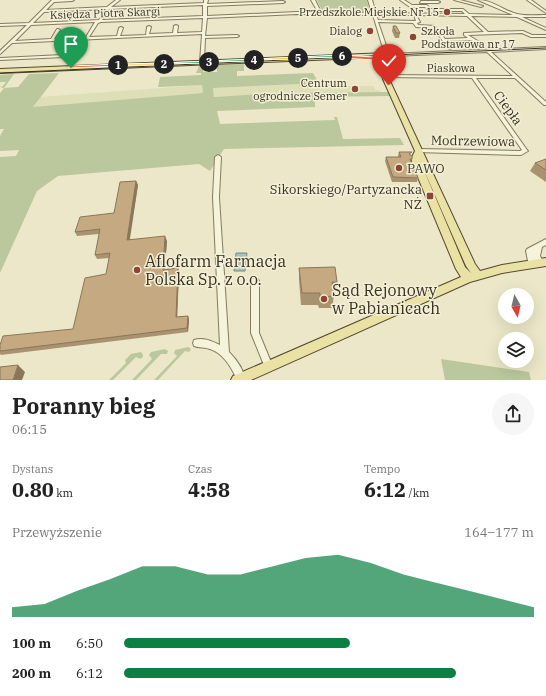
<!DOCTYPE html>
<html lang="pl">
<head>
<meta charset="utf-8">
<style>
	body { margin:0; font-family:"IBM Plex Serif",serif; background:#f6f6f6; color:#222; height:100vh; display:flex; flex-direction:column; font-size:15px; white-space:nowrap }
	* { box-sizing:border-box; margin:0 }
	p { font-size:13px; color:#767676 }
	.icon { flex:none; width:22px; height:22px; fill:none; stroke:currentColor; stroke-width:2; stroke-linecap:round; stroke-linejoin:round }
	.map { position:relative; height:380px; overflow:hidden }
	.sheet { display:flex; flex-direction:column; background:#fff; flex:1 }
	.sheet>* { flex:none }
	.needle { width:26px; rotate:172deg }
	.controls { position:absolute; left:498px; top:288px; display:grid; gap:8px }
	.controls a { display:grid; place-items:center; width:36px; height:36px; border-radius:50%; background:#fff; box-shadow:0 4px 16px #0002; font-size:20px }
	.pin { position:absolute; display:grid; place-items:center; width:34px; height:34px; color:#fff; margin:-41px -17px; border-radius:50% 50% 50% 0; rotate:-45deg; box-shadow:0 0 4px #0007 }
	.pin .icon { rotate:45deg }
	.km { position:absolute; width:20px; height:20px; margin:-10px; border-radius:50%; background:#222; color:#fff; font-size:11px; line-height:20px; text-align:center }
	.round { display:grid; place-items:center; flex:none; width:42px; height:42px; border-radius:21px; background:#f6f6f6 }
	.overview { display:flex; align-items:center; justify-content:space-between; height:68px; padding:0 12px }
	h1 { font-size:22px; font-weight:800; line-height:30px }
	.stats { display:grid; grid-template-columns:repeat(3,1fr); gap:6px; height:68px; padding:4px 12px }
	.stats div { display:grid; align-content:center }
	.stats b { font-size:20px; font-weight:800 }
	.stats small { font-size:11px; font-weight:400 }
	.stats p { font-size:11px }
	.chart { height:112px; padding:8px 12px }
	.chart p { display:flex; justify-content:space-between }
	.chart svg { width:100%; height:72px; margin-top:4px; fill:#0b8043; opacity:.7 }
	ul { padding:0 12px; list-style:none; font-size:13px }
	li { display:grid; grid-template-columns:64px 48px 1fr; align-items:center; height:30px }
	li i { height:10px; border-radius:5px; background:#0b8043 }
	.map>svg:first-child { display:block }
	.farmland { fill:#dedfb6 }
	.green { fill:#bbc89d }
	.water { fill:#a9bfbd; stroke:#708d8b }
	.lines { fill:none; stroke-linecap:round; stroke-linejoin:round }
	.minor-casing { stroke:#857a5f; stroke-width:2 }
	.major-casing { stroke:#534832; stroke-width:2 }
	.minor { fill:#f6f3db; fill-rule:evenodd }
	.major { fill:#eae1a4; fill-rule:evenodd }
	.tram { stroke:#373021; stroke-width:1 }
	.wall { fill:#a9926f }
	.shaded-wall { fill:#8a775a }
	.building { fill:#c5aa81; stroke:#8a775a }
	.split-1 { fill:#f0652b; stroke:#fff }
	.split-2 { fill:#f5b400; stroke:#fff }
	.split-3 { fill:#22a559; stroke:#fff }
	.split-4 { fill:#22a559; stroke:#fff }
	.split-5 { fill:#f5b400; stroke:#fff }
	.split-6 { fill:#22a559; stroke:#fff }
	.split-7 { fill:#f0652b; stroke:#fff }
	.split-8 { fill:#f5b400; stroke:#fff }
	.poi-dot { fill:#8e4534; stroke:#f3f0d7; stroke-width:1.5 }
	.labels { text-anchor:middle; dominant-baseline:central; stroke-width:3; stroke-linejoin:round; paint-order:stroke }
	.far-poi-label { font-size:11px; fill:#373021; stroke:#f3f0d7; text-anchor:end }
	.far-street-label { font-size:11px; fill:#373021; stroke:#f3f0d7 }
	.street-label { font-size:13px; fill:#373021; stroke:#f3f0d7 }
	.poi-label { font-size:13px; fill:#373021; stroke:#f3f0d7; text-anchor:start }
	.near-poi-label { font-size:16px; fill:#373021; stroke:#f3f0d7; text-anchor:start }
</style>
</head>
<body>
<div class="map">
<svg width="546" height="380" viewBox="0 0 546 380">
	<rect width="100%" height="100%" fill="#ebe7c8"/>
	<path class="farmland" d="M300 84V86H374L375 90H379L380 92 276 93 214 97 213 88Z
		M202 85 203 93 32 108 40 97Z"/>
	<path class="green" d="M317 0H367L370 13H323Z
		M244 64V71H237V76L313 73 317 80H327L330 86H300L299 84 213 88 214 97 276 93 388 92 390 96 315 97V107L217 111 220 124 335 120 334 117H337L343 139 400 138 404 145 224 149 210 171 199 164 58 176 37 191 0 273V157L16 156 19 150 0 151V136L4 129H0V93L4 88 0 87 3 86 6 82H0V75L14 74 4 88 18 87 29 74 59 73 33 107 203 93 202 85 158 87 160 77 201 75V73H196L199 66H206L203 72H217V65Z
		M188 347 191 349 189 352 185 351 158 380H154L177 356 174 353 175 350Z
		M165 349 168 351 167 354H161L136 380H132L152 359 149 355 151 352Z
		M141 352 143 355V357L140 359 136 357 113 380H109L126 363 125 360 131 354Z
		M441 359 529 372 531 380H445Z"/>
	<path class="water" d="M236 253H247L245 271H234Z"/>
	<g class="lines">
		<g class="minor-casing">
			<path id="minor" d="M52 0H74L72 1 54 2 46 10 107 7 116 0H120L111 7 204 3V0H208L207 4 283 1 285 2 283 3 207 6V16L297 12H318L311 0H315L321 12 372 13 368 0H372L376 13 465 14 462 11H432L433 12 431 13 425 7H410L400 0H404L412 5H427L430 9H463L469 14 513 15 478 0C493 0 504 11 517 14 525 16 538 15 546 15V17H522L546 28V30L517 17 471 16 488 32 523 31 532 35H546V37H531L522 33 468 35 481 43 478 44 471 40 447 41 452 48 450 49H449L433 28 416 27 413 23 378 22 389 54 546 47V49L491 52 546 102V105H544L515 78H476L527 150 528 151 521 155 417 152 416 151 417 150 419 149 520 151 522 150 472 78 385 77 383 76 384 75 513 76 487 52 392 56 393 57 391 58 371 59 370 58 372 57 387 56 385 55 373 15 297 14 207 18 205 36 237 35 239 36 237 37 205 38 204 62 202 63 200 62 202 34 12 43 0 54V51L27 25 0 26V24L29 23ZM203 5V16L102 20 109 9ZM106 9 99 20 33 23 44 12ZM376 15H414L416 21 378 20ZM416 15 467 16 484 32 464 33V35L468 38 445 39 435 26 418 25 417 23 420 22ZM203 18 202 32 177 33 178 26 176 25 174 26 173 33 149 34 151 27 149 26 147 27 146 35 120 36 123 28 121 27 119 28 117 36 89 37 98 23 101 22ZM95 22 86 37 54 39 60 30 58 29H57L51 39 15 41 31 25Z
				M454 0H460L483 6 481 7Z
				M527 0H531L546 11V13Z
				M421 1H438L440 2 438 3H420Z
				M63 55H64V57L0 60V58Z
				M218 155 221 157 219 197 229 352C236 359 244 370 245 380H237C232 368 223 353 210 349 205 347 199 348 194 346L193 343 194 340C203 337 212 341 220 345L213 197 215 157Z
				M546 239V245L542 247 540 256 544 263 543 265 540 266 537 265 535 260 536 264 535 266 532 267 529 266 526 251 527 249Z
				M255 278 258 279 259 281V333L273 367 272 370 269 371 266 370 251 333V281L252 279Z"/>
		</g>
		<g class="major-casing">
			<path id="major" d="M387 53 390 55 387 67 389 79 475 264 480 271 502 265 546 258V266L502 273 470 282 251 380H231L233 376 461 277 456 269 412 163V157L415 151 383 79 381 67 384 57 0 73V69ZM420 161 466 266 471 273 465 267Z"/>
		</g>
		<use href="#minor" class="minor"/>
		<use href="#major" class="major"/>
		<path class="tram" d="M0 73 546 48"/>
	</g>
	<path class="wall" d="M393 26 400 33 399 38H395L392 31Z
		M399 152 411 156 412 159 411 161 418 178 417 182H392L385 161 386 157H398V156Z
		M546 159V182L530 171 535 163Z
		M136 181 138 185 129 240 167 241 165 269 178 268 179 272 177 317 188 316 189 320 188 332 1 355 0 354V345L73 329 106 274 109 258 97 259 95 255 99 234 77 236 75 232 114 213Z
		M299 268 337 282 335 294H334V296L332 308H319L318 305H301L299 280Z"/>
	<path class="shaded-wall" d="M136 181 138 185 129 245 127 240Z
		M165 236 167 241 164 274 163 270Z
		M178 268 179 272 177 321 176 317Z
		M188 316 189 320 188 332 187 328Z
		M18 365 25 372 22 380H13Z"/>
	<path class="building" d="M393 26H396L400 33H396Z
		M399 152H412L409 154 412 156V159H410L418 178 393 177 386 157H401Z
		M546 159V170L535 163Z
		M136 181 127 240 165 236 163 270 178 268 176 317 188 316 187 328 0 351V345L3 336 73 329 85 278 106 274 110 253 95 255 100 229 75 232 80 217 114 213 120 182Z
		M335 267 337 282H332L334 296 320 297V293H302L299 268Z
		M18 365 13 380H0V367Z"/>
	<path class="split-1" d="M118 64 119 66 68 68 71 66Z"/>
	<path class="split-2" d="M164 63 165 65H115L118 64Z"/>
	<path class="split-3" d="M209 61 211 63 162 64 164 63Z"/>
	<path class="split-4" d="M254 59 255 61 207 62 209 61Z"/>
	<path class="split-5" d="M298 57 300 59 252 60 254 59Z"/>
	<path class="split-6" d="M342 55 343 57 296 58 298 57Z"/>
	<path class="split-7" d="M340 55 375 57 386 62 383 63 374 60 342 58Z"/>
	<path class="split-8" d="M382 61 386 62 387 75 390 86H387L382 75Z"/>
	<g class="poi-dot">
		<circle cx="447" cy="12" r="4"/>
		<circle cx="370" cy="31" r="4"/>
		<circle cx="413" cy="37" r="4"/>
		<circle cx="355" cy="89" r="4"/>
		<circle cx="399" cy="168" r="4"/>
		<rect x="426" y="192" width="8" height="8" rx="2"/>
		<circle cx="137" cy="270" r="4"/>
		<circle cx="324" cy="299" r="4"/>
	</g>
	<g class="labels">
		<g class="far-poi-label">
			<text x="439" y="12">Przedszkole Miejskie Nr 15</text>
			<text x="362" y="31">Dialog</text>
			<text x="421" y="31" text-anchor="start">Szkoła<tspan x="421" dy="13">Podstawowa nr 17</tspan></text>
			<text x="347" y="83">Centrum<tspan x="347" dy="13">ogrodnicze Semer</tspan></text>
		</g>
		<g class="far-street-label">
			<text transform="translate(105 13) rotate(-2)">Księdza Piotra Skargi</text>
			<text x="451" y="68">Piaskowa</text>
		</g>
		<g class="street-label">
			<text transform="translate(508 108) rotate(54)">Ciepła</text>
			<text transform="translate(473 141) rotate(1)">Modrzewiowa</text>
		</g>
		<g class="poi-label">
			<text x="407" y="168">PAWO</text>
			<text x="422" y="189" text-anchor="end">Sikorskiego/Partyzancka<tspan x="422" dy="15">NŻ</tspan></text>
		</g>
		<g class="near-poi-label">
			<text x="145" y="261">Aflofarm Farmacja<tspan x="145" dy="18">Polska Sp. z o.o.</tspan></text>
			<text x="332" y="290">Sąd Rejonowy<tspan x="332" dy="18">w Pabianicach</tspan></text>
		</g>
	</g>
</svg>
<div class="controls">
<a><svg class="needle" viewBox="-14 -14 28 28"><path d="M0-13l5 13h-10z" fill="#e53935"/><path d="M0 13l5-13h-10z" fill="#767676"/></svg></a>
<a><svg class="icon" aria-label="layers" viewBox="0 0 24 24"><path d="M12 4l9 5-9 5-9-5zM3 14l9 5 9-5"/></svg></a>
</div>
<div class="pin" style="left:71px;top:68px;background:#1e9e55"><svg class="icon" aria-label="arrive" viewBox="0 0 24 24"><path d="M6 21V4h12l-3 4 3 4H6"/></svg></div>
<div class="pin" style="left:389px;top:85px;background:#d93025"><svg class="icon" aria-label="check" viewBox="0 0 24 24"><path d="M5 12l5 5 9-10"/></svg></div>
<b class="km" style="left:118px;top:65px">1</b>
<b class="km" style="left:164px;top:64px">2</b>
<b class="km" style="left:209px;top:62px">3</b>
<b class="km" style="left:254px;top:60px">4</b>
<b class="km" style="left:298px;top:58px">5</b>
<b class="km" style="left:342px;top:56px">6</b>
</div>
<section class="sheet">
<div class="overview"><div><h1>Poranny bieg</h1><p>06:15</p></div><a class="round"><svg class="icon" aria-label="share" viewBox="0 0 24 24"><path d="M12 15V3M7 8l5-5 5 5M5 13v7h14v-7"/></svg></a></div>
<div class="stats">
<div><p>Dystans</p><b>0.80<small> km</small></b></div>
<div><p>Czas</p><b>4:58</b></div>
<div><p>Tempo</p><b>6:12<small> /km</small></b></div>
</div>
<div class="chart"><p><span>Przewyższenie</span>164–177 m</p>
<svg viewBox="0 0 160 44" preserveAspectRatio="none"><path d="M0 44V38L10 36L20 28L30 21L40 13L50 13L60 18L70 18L80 13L90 8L100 6L110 11L120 18L130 23L140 28L150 33L160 38V44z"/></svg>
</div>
<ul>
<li><b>100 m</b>6:50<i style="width:55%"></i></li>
<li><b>200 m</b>6:12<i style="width:81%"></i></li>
</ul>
</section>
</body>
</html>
